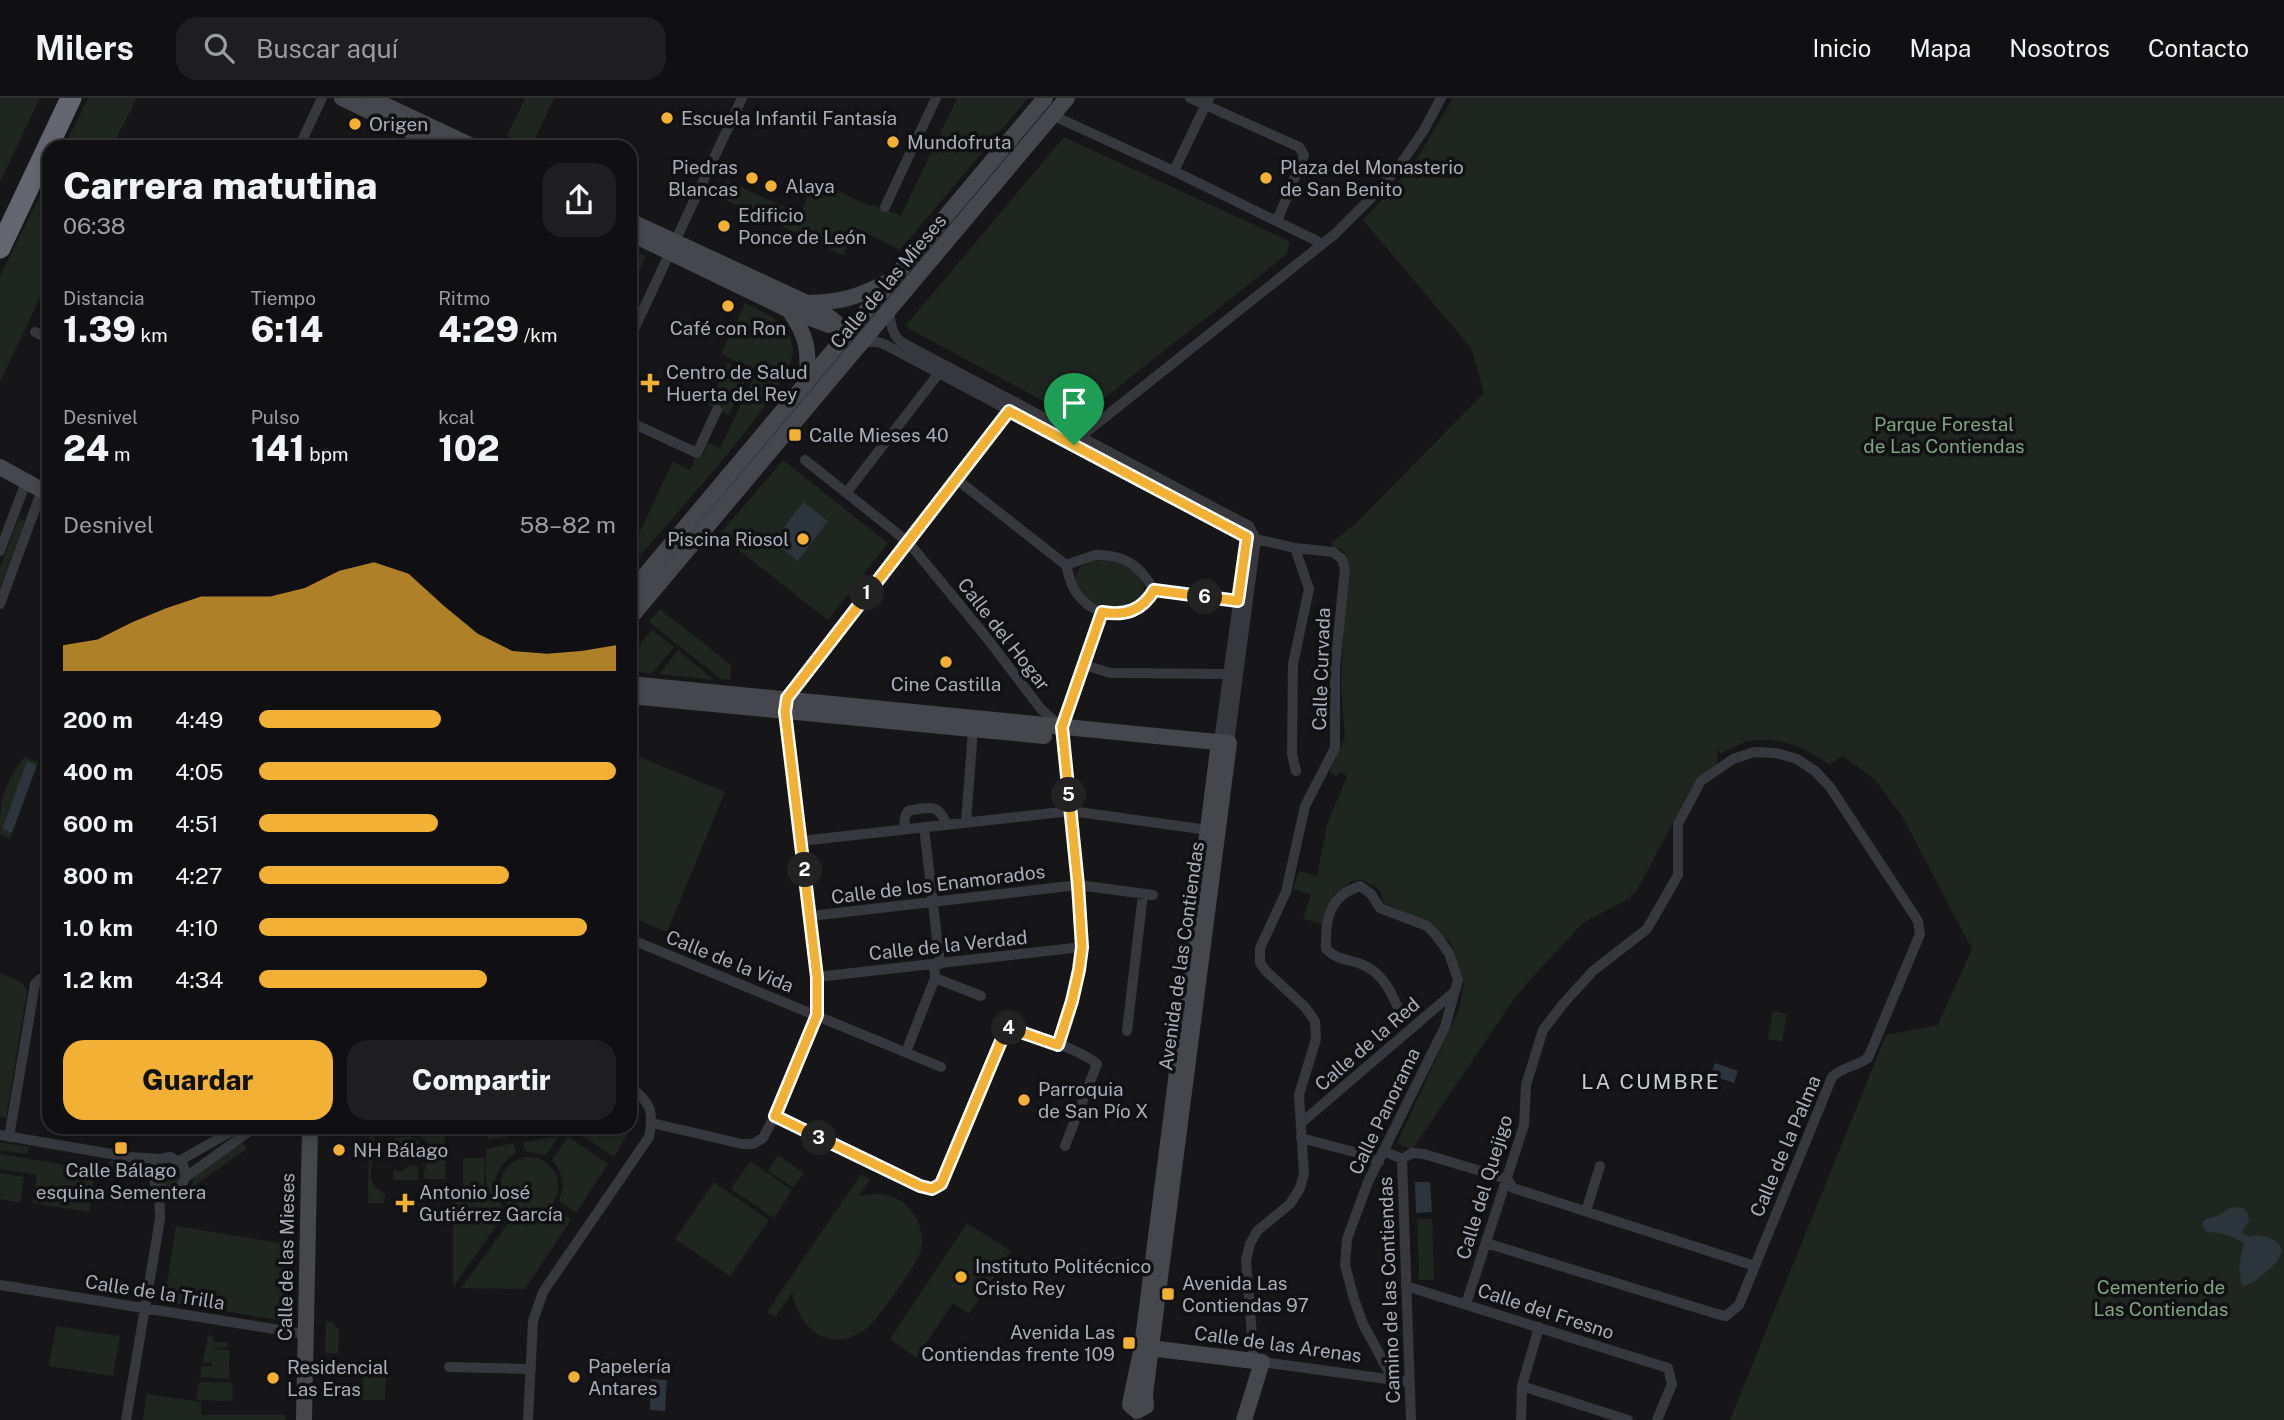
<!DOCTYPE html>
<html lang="es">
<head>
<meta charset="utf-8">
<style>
	body { margin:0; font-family:"Public Sans",sans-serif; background:#1e1e20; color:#f1f3f6; height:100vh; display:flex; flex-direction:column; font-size:26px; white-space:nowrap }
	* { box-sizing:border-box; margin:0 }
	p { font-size:23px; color:#9c9d9f }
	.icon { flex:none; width:38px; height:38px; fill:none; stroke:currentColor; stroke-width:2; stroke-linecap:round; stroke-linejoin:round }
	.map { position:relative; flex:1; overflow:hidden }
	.details { position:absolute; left:42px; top:42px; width:595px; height:994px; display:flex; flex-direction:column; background:#101012; border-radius:21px; box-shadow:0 4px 10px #0003,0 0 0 2px #303032 }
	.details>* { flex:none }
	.pin { position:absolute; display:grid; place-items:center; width:60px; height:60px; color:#fff; margin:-72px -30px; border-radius:50% 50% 50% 0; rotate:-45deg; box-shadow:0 0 7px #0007 }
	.pin .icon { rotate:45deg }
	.km { position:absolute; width:35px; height:35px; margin:-18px; border-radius:50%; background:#222; color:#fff; font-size:19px; line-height:35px; text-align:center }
	.round { display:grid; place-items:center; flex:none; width:74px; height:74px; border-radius:21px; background:#1e1e20 }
	.overview { display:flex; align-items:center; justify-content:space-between; height:119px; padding:0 21px }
	h1 { font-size:38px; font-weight:800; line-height:52px }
	.figures { display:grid; grid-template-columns:repeat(3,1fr); gap:10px; height:119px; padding:7px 21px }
	.figures div { display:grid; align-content:center }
	.figures b { font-size:35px; font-weight:800 }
	.figures small { font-size:19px; font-weight:400 }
	.figures p { font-size:19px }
	.chart { height:196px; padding:14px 21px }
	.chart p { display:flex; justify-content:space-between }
	.chart svg { width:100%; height:126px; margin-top:7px; fill:#f2b134; opacity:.7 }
	.button { display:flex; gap:14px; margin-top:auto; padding:14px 21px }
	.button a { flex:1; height:80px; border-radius:21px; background:#f2b134; color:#111; font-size:28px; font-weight:800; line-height:80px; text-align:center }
	.button a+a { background:#1e1e20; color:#f1f3f6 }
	ul { padding:0 21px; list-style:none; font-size:23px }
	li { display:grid; grid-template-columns:112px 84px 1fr; align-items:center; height:52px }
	li i { height:18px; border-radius:9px; background:#f2b134 }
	header { display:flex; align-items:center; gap:42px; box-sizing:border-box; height:98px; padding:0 35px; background:#101012; border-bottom:2px solid #303032 }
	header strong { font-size:33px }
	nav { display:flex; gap:38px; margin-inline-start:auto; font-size:24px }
	.search { width:490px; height:63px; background:#1e1e20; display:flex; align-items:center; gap:18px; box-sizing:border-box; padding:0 24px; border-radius:21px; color:#9c9d9f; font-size:26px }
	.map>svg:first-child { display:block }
	.green { fill:#1e261f }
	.water { fill:#2c353c }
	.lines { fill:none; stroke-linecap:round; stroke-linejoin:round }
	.street { stroke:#37383d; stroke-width:10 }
	.secondary { stroke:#45474d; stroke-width:16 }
	.highway { stroke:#63666e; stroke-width:21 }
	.route-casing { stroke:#fff; stroke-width:14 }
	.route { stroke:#f2b134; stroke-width:9 }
	.poi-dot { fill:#f2b134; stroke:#111113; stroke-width:2.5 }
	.labels { text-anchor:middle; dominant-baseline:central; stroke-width:7; stroke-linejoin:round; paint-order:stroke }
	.poi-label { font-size:19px; fill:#a8adb8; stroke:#111113; text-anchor:start }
	.street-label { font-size:19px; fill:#a8adb8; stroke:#111113 }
	.park-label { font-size:19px; fill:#7fa381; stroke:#111113 }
	.neighbourhood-label { font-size:21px; letter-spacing:2px; fill:#c9ccd4; stroke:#111113 }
</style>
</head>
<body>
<header>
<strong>Milers</strong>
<div class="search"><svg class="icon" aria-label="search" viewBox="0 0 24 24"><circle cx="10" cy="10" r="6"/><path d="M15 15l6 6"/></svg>Buscar aquí</div>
<nav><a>Inicio</a><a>Mapa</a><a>Nosotros</a><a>Contacto</a></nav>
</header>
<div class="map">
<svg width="2284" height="1322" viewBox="0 0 2284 1322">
	<rect width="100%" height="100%" fill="#161618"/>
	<path class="green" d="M0 0H40L0 84Z
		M88 0H137L112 49H64Z
		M525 0H554L531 49 507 38Z
		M957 0H1028L900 152 856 130 843 157 719 99 726 82 801 117 813 81 870 108 872 106 901 118Z
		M1453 0H2284V1322H1730L1886 937 1938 927 1972 851 1902 718 1875 682 1843 658 1829 667C1806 650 1775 636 1746 644 1737 647 1729 652 1720 656L1717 650V667L1690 692 1635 796H1632L1630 800 1583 825 1531 881 1514 901 1412 1052 1397 1045 1459 911 1464 886 1451 845 1425 823 1384 805 1381 795 1376 789 1362 782 1351 783 1327 807 1322 826 1303 821 1311 797 1293 791 1299 773 1317 778 1327 727 1347 678 1340 674 1337 678 1329 674 1345 639 1341 587 1344 523 1349 468 1347 457 1341 451 1333 449 1331 445 1355 426 1484 295 1471 250 1363 122 1412 69Z
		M1064 39 1287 142 1290 146 1286 157 1084 316 1069 317 915 234 909 231 907 226Z
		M49 79V181L0 284V178Z
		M630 151 646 158 630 193Z
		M745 205C766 215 790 225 793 251 797 287 659 434 630 469V454L673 364 690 372 695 360 702 358 708 345 720 350 757 273 721 256Z
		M728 265 749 275 729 317 708 307Z
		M783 362 888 445 828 522 719 437Z
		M19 420 25 423 0 489V469Z
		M1108 462C1126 467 1148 477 1144 499 1140 502 1135 507 1130 509 1108 520 1082 500 1075 481L1080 469 1093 463Z
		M660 511 731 567 730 582 721 581 649 524Z
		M652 532 674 549 652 576 630 573V557Z
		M678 552 714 582 659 576Z
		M630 655 725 694 667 834 630 819Z
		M24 659 38 664 37 667 27 664 5 722 2 731 12 735 10 741 0 737C0 698 2 691 24 659Z
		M0 875 22 884 27 893 6 1020 0 1019Z
		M1773 913 1787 916 1782 944 1768 941Z
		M630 1017V1032L614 1059 577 1034 598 1031 607 1036 617 1029H630Z
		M369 1029H375C375 1039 374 1048 373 1057 372 1077 364 1083 385 1096L384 1105H368Z
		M393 1029H445V1048L433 1051C421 1038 412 1027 393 1036Z
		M488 1029H556L557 1030 488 1042Z
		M409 1038 416 1041 429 1054 426 1059 414 1063C407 1056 404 1049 394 1053V1040Z
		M559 1038 546 1057 525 1053 523 1044Z
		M568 1038 608 1066 576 1115 559 1103C566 1088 563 1075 552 1062Z
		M0 1044 29 1049 27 1056 0 1052Z
		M242 1044 247 1051 191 1090 194 1080 199 1074Z
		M514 1045 516 1055C494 1068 486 1094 507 1113L453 1189V1104H486V1051Z
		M440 1054H445V1081H424C422 1069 429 1059 440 1054Z
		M0 1056 95 1072 89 1114 33 1105 37 1077 0 1071Z
		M778 1057 804 1075 793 1090 768 1073Z
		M500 1088a29 29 0 1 1 58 0a29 29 0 1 1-58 0Z
		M463 1060H485L484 1100 463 1099Z
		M110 1062 127 1065 142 1076 108 1070Z
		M750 1063 792 1092 774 1120 731 1091Z
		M158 1076a11 11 0 1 1 22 0a11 11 0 1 1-22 0Z
		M410 1067 418 1069V1082H393L394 1071 400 1074Z
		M0 1075 24 1079 20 1105 0 1101Z
		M861 1076 870 1082 859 1098C878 1094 895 1095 909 1110 919 1121 926 1140 920 1155 916 1167 877 1222 867 1230 831 1257 800 1233 792 1195L775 1219 767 1214Z
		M714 1084 769 1122 730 1178 675 1141Z
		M554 1110 571 1122 525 1191 461 1190 513 1119C528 1124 543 1121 554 1110Z
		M1417 1121H1432L1434 1182H1419Z
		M967 1125 1011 1153 969 1216 953 1205 916 1260 890 1241Z
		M176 1128 292 1147 290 1224 164 1203Z
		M326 1223 332 1224 339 1232 338 1255H325Z
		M56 1228 120 1238 113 1278 49 1268Z
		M208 1237 213 1238V1243L228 1245 227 1249 213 1251 230 1252 229 1281 200 1279 202 1268H212V1265H203Z
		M363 1274 386 1275 385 1302H363Z
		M199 1284 232 1285 233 1303 196 1302Z
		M147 1296 201 1304V1317H285V1322H143Z"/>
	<path class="water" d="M803 404 828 423 798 463 773 444Z
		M27 663 37 667 12 735 2 731Z
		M1715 965 1738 973 1734 985 1711 977Z
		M1415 1084H1430L1432 1114 1416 1115Z
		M2234 1109 2243 1110 2248 1115 2249 1122 2242 1134 2249 1139C2261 1135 2276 1139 2282 1152L2278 1163C2267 1172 2257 1185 2243 1188 2237 1174 2240 1160 2244 1145 2236 1139 2218 1133 2207 1134L2203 1129V1123C2209 1119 2211 1120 2217 1118 2223 1116 2227 1110 2234 1109Z
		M651 1281 667 1282 665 1313 650 1312Z"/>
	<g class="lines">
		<path class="street" d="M1190 0 1299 49 1304 57 1277 123
			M1054 18 1174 73 1321 145
			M299 49 322 0
			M1174 73 1209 0
			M885 109 936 0
			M889 214C891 226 892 238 903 245L1249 428 1256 441
			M35 234 49 241
			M630 240 742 0
			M864 244H878L886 247 1247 439 1219 644
			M630 324 697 355 717 312
			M1074 347 1085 335 1335 136 1373 98 1400 67 1424 32 1441 0
			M805 362 908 444 983 535 1041 611 1062 630 1078 787 1082 849 1079 872 1072 903 1057 947
			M955 380 1066 467
			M847 394 939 275
			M1295 450 1309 491 1293 566 1292 656 1296 673
			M0 453 26 384
			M1095 457C1123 456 1140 467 1154 492 1137 521 1101 525 1079 498 1071 489 1069 478 1066 467Z
			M1154 492 1238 504
			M0 506 42 392
			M1085 567 1110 575 1228 576
			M1062 630 1102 514
			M1229 645 1256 441
			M966 724 973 632
			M924 729 940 866
			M904 731 905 719 908 713C928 709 939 705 946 726
			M801 743 1071 713 1208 732
			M811 818 1078 787 1153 797
			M630 841 941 969
			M817 879 1082 849
			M935 880 981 898
			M1127 933 1143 796
			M906 954 935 880 934 866
			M775 1019 920 1088 932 1091 941 1086 1004 936 1009 930C1029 934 1083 953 1097 966L1065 1048
			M652 1025 742 1046H753L763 1040 782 1004 817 917V879L785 614 787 600 1016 304
			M1301 1025 1454 894
			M0 1037 129 1059 160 1061 170 1059 183 1066 186 1079 180 1089 173 1092H165L155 1085 153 1071 160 1061
			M9 1039 35 886 40 881 49 884
			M1301 1040 1358 1055 1379 1064
			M1384 1053 1402 1061 1412 1055 1424 1056 1507 1081 1513 1090 1755 1168
			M1402 1061 1411 1322
			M179 1063 239 1029
			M186 1079 255 1029
			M1586 1113 1600 1068
			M0 1187 305 1236
			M1406 1188 1668 1270 1672 1286 1657 1322
			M1466 1206 1524 1027 1526 987 1543 932 1563 906 1593 873 1647 831 1678 777V726L1701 683 1733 661 1754 654 1776 655 1797 661 1815 673 1830 689 1918 823 1920 836 1868 960C1857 968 1842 969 1832 979L1739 1207 1726 1218 1717 1216 1486 1145
			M1254 1263 1246 1162 1250 1146 1257 1133 1290 1106 1300 1090 1304 1076 1299 997 1316 941 1315 923 1305 909 1266 873 1260 865V850L1286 794 1305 708 1335 650V569L1345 471 1342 461 1333 454 1295 450 1256 441
			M1262 1264 1409 1284
			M449 1269 531 1271
			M1389 1282V1274L1363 1226 1354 1201 1345 1167 1347 1141 1368 1084 1445 929 1458 882 1449 855 1435 836 1427 828 1380 810 1371 796 1360 788C1329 798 1325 821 1326 851 1337 862 1348 861 1361 866 1384 875 1392 896 1401 917
			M1522 1288 1628 1322
			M126 1322 160 1121 159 1089
			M528 1322 533 1223 543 1194 649 1039C654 1014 651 1004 630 989
			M1521 1322 1522 1288 1539 1229"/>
		<path class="secondary" d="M342 0 444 49
			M370 0 474 49
			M630 123 807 205 829 219 847 234
			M630 135 789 212 829 227
			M807 205C840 204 856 200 885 185
			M789 212C807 238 809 251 807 282
			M0 369 49 396
			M630 495 1045 0
			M630 520 1067 0
			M630 586C822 604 1015 625 1207 643L1229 645 1145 1296 1146 1308 1137 1313 1130 1307 1131 1301 1142 1249 1219 644
			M630 598 1044 638
			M1142 1249 1262 1264 1244 1322
			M304 1322 310 1029"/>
		<path class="highway" d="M0 150 71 0"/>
	</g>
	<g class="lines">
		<g class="route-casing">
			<path id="route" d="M1009 313 1247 439 1238 503 1154 492C1142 513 1125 518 1102 514L1062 629 1078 787 1082 849 1079 872 1072 903 1058 947 1009 930 1004 936 941 1086 932 1091 920 1088 775 1018 817 917V879L785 614 787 600Z"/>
		</g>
		<use href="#route" class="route"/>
	</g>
	<g class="poi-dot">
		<circle cx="667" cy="20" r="7"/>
		<circle cx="355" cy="26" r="7"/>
		<circle cx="893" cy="44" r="7"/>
		<circle cx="752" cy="80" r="7"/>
		<circle cx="1266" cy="80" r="7"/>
		<circle cx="771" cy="88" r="7"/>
		<circle cx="724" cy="128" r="7"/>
		<circle cx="728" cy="208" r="7"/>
		<path d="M646.5 274.5h7v7h7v7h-7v7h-7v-7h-7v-7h7z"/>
		<rect x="788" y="330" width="14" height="14" rx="3.5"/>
		<circle cx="803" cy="441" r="7"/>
		<circle cx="946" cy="564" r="7"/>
		<circle cx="1024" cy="1002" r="7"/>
		<rect x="114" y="1043" width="14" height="14" rx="3.5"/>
		<circle cx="339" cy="1052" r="7"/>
		<path d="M401.5 1094.5h7v7h7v7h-7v7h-7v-7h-7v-7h7z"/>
		<circle cx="961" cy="1179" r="7"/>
		<rect x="1161" y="1189" width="14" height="14" rx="3.5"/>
		<rect x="1122" y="1238" width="14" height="14" rx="3.5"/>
		<circle cx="574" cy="1279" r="7"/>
		<circle cx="273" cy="1280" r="7"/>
	</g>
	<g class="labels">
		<g class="poi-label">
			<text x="681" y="20">Escuela Infantil Fantasía</text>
			<text x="369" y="26">Origen</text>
			<text x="907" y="44">Mundofruta</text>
			<text x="738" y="69" text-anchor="end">Piedras<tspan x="738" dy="22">Blancas</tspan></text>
			<text x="1280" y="69">Plaza del Monasterio<tspan x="1280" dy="22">de San Benito</tspan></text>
			<text x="785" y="88">Alaya</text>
			<text x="738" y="117">Edificio<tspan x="738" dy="22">Ponce de León</tspan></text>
			<text x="728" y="230" text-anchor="middle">Café con Ron</text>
			<text x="666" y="274">Centro de Salud<tspan x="666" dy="22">Huerta del Rey</tspan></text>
			<text x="809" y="337">Calle Mieses 40</text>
			<text x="789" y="441" text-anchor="end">Piscina Riosol</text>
			<text x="946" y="586" text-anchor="middle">Cine Castilla</text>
			<text x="1038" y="991">Parroquia<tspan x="1038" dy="22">de San Pío X</tspan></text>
			<text x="353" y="1052">NH Bálago</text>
			<text x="121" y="1072" text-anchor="middle">Calle Bálago<tspan x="121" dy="22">esquina Sementera</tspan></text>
			<text x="419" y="1094">Antonio José<tspan x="419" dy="22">Gutiérrez García</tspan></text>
			<text x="975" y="1168">Instituto Politécnico<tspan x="975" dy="22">Cristo Rey</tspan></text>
			<text x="1182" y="1185">Avenida Las<tspan x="1182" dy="22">Contiendas 97</tspan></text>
			<text x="1115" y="1234" text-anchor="end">Avenida Las<tspan x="1115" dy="22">Contiendas frente 109</tspan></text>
			<text x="588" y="1268">Papelería<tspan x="588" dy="22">Antares</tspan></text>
			<text x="287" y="1269">Residencial<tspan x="287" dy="22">Las Eras</tspan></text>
		</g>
		<g class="street-label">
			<text transform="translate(888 183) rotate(-50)">Calle de las Mieses</text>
			<text transform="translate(1004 536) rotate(52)">Calle del Hogar</text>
			<text transform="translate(1321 571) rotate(-88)">Calle Curvada</text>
			<text transform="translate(938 786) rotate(-7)">Calle de los Enamorados</text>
			<text transform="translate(948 847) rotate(-6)">Calle de la Verdad</text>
			<text transform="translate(1181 858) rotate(-82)">Avenida de las Contiendas</text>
			<text transform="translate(730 863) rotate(22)">Calle de la Vida</text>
			<text transform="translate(1367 946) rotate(-41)">Calle de la Red</text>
			<text transform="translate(1384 1013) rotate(-64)">Calle Panorama</text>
			<text transform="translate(1785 1048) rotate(-67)">Calle de la Palma</text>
			<text transform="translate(1484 1089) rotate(-73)">Calle del Quejigo</text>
			<text transform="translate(286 1159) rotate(-89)">Calle de las Mieses</text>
			<text transform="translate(1389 1192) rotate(-92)">Camino de las Contiendas</text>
			<text transform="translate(155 1194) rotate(9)">Calle de la Trilla</text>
			<text transform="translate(1546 1213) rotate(18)">Calle del Fresno</text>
			<text transform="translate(1278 1246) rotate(8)">Calle de las Arenas</text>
		</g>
		<g class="park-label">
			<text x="1944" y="326">Parque Forestal<tspan x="1944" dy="22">de Las Contiendas</tspan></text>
			<text x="2161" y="1189">Cementerio de<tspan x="2161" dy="22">Las Contiendas</tspan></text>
		</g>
		<g class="neighbourhood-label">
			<text x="1651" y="983">LA CUMBRE</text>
		</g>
	</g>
</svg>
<div class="pin" style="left:1074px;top:347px;background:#1e9e55"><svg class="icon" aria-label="arrive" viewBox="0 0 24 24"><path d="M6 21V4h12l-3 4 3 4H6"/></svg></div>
<b class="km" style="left:867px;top:495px">1</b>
<b class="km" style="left:805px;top:772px">2</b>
<b class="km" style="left:819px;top:1040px">3</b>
<b class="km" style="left:1009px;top:930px">4</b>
<b class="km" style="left:1069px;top:697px">5</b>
<b class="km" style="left:1205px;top:499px">6</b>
<section class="details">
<div class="overview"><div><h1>Carrera matutina</h1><p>06:38</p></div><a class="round"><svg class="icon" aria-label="share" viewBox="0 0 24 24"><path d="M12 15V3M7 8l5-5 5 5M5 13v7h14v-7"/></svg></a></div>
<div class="figures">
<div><p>Distancia</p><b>1.39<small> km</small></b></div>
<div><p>Tiempo</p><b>6:14</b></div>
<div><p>Ritmo</p><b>4:29<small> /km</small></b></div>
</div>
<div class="figures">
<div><p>Desnivel</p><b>24<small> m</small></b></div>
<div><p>Pulso</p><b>141<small> bpm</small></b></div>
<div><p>kcal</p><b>102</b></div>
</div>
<div class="chart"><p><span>Desnivel</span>58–82 m</p>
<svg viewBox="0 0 160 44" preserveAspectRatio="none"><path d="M0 44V35L10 33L20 27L30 22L40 18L50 18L60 18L70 15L80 9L90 6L100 10L110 21L120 31L130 37L140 38L150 37L160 35V44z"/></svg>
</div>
<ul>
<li><b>200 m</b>4:49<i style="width:51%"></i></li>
<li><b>400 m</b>4:05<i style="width:100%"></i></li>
<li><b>600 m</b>4:51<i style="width:50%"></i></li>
<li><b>800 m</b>4:27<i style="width:70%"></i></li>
<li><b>1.0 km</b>4:10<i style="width:92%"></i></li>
<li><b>1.2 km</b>4:34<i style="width:64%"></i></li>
</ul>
<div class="button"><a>Guardar</a><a>Compartir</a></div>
</section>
</div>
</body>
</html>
